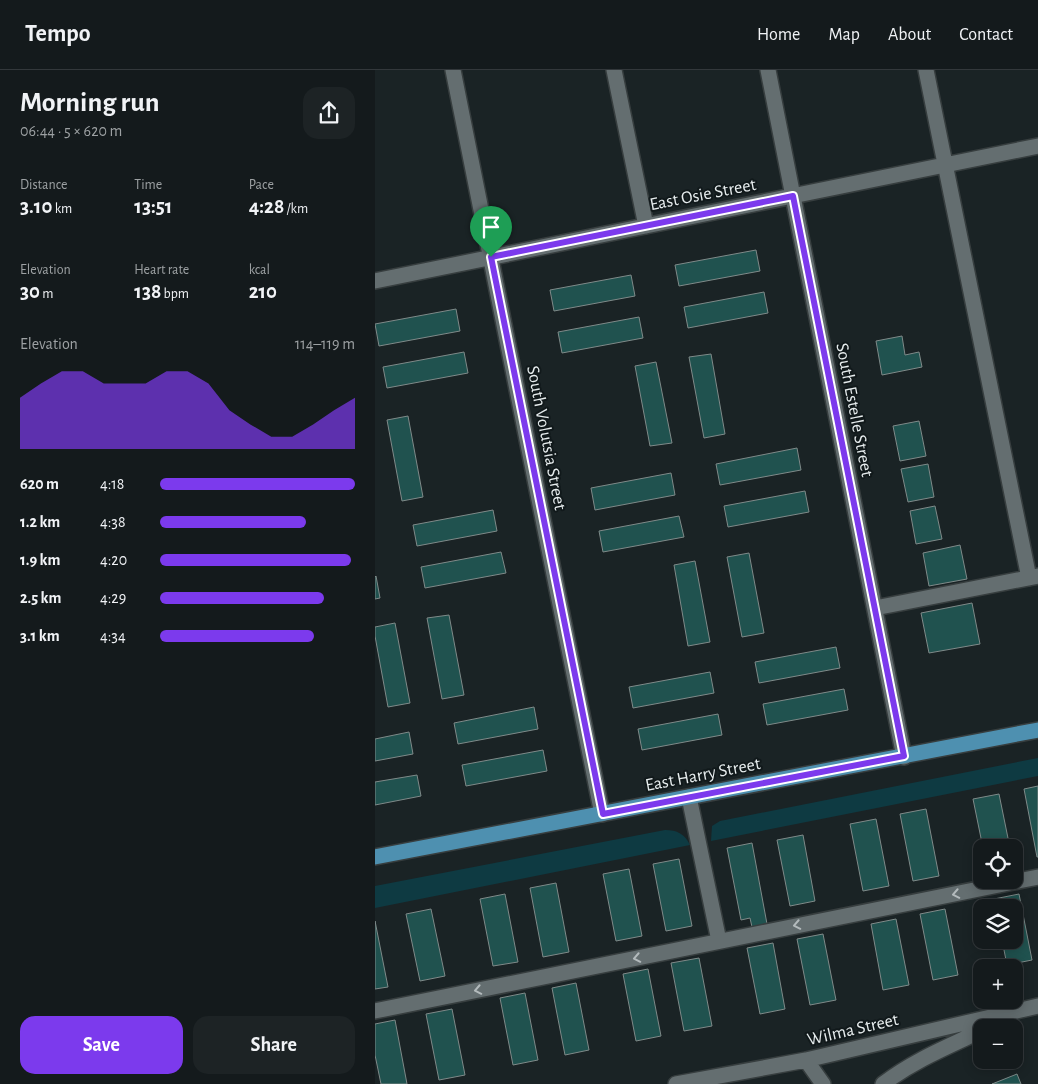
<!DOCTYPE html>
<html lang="en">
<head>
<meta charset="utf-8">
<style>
	body { margin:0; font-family:"Alegreya Sans",sans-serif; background:#1d2325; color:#f1f3f6; height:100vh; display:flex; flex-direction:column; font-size:19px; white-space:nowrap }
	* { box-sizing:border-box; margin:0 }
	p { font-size:16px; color:#9da1a3 }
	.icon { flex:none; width:28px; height:28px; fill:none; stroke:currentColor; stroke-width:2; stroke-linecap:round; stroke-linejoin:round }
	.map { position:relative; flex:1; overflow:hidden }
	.side { display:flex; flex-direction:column; background:#141a1c; width:375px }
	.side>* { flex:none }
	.tools { position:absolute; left:598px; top:769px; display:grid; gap:10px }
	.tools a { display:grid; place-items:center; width:50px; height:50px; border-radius:10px; background:#141a1c; box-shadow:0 2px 12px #0003,0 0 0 1px #33383b; font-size:25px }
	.pin { position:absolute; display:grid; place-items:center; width:42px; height:42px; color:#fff; margin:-51px -21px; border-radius:50% 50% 50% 0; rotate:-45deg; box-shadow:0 0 5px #0007 }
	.pin .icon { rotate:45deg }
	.round { display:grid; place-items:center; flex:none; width:52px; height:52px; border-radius:15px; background:#1d2325 }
	.headline { display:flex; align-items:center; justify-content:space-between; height:85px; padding:0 20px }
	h1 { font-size:28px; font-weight:700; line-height:38px }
	.stats { display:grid; grid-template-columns:repeat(3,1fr); gap:8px; height:85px; padding:5px 20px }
	.stats div { display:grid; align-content:center }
	.stats b { font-size:21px; font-weight:700 }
	.stats small { font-size:14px; font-weight:400 }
	.stats p { font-size:14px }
	.chart { height:140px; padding:10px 20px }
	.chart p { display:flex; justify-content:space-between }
	.chart svg { width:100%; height:90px; margin-top:5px; fill:#7c3aed; opacity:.7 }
	.action { display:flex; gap:10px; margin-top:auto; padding:10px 20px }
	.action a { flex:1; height:58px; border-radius:15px; background:#7c3aed; color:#fff; font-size:20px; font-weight:700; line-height:58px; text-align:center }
	.action a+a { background:#1d2325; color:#f1f3f6 }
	ul { padding:0 20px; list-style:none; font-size:16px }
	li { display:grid; grid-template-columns:80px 60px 1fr; align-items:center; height:38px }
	li i { height:12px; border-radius:6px; background:#7c3aed }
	header { display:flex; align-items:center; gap:30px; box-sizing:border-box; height:70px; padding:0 25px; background:#141a1c; border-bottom:1px solid #33383b }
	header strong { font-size:24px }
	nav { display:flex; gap:28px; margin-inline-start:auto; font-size:18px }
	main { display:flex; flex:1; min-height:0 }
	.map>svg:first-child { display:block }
	.green { fill:#0e3a42 }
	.building { fill:#20524f; stroke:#7f8a89 }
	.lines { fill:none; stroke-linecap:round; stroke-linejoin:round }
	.minor-casing { stroke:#373e3f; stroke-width:18 }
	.major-casing { stroke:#373e3f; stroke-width:18 }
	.minor { stroke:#646e70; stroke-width:15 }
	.major { stroke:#4e90b0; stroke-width:15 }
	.oneway { stroke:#b3babc }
	.route-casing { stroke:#fff; stroke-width:10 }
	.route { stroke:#7c3aed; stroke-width:6 }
	.labels { text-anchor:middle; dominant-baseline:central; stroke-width:4; stroke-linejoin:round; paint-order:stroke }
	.street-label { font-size:18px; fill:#e7edee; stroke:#11191b }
</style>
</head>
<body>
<header>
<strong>Tempo</strong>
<nav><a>Home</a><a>Map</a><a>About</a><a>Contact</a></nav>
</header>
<main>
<section class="side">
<div class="headline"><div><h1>Morning run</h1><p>06:44 · 5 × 620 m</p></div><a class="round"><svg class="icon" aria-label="share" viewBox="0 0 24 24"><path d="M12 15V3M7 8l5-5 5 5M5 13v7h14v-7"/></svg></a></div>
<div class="stats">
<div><p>Distance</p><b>3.10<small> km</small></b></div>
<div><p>Time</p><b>13:51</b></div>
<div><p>Pace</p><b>4:28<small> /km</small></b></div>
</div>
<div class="stats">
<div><p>Elevation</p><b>30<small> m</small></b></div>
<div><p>Heart rate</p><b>138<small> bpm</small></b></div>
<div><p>kcal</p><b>210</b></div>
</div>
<div class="chart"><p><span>Elevation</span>114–119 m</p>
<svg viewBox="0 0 160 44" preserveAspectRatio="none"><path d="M0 44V19L10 12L20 6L30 6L40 12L50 12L60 12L70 6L80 6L90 12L100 25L110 32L120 38L130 38L140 32L150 25L160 19V44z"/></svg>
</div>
<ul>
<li><b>620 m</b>4:18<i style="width:100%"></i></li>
<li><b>1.2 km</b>4:38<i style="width:75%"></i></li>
<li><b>1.9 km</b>4:20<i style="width:98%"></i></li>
<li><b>2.5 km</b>4:29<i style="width:84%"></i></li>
<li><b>3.1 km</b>4:34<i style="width:79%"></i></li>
</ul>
<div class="action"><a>Save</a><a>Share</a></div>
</section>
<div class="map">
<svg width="663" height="1014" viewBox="0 0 663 1014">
	<rect width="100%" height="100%" fill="#1a2325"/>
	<path class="green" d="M663 688V706L336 771 337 756 345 751Z
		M290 760C302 760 310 764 315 775L0 838V816Z"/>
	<path class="building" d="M381 180 385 201 304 216 300 195Z
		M256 205 260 226 179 241 175 220Z
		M389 222 393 243 313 258 309 237Z
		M81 239 85 261 4 276 0 254Z
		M264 247 268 268 187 283 183 262Z
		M527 266 530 285 544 282 547 297 507 305 501 271Z
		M89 282 93 303 12 318 8 297Z
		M336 284 350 364 329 368 314 287Z
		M281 292 297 373 275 376 260 296Z
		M33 346 48 427 27 431 12 350Z
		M544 351 551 386 525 391 518 356Z
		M422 378 426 400 345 415 341 394Z
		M553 394 559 427 533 432 526 399Z
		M296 403 300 425 220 440 216 418Z
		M430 421 434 442 353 457 349 436Z
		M560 436 567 469 541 474 535 441Z
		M118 440 122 461 42 476 38 455Z
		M304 446 309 467 228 482 224 461Z
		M585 475 592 509 554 516 548 483Z
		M126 482 131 503 50 518 46 497Z
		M374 483 389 563 367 567 352 487Z
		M320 491 335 572 313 576 299 495Z
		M1 506 5 528 0 529V507Z
		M597 533 605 574 554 583 546 543Z
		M74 545 89 625 67 629 52 548Z
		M20 553 35 633 13 637 0 566V557Z
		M461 577 465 598 384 613 380 592Z
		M335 602 339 623 258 638 254 617Z
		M469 619 473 640 392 655 388 634Z
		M159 637 163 659 83 674 79 653Z
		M343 644 347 665 267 680 263 659Z
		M34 662 38 684 0 691V669Z
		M168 680 172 701 91 716 87 695Z
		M42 705 46 726 0 735V712Z
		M663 716V787H662L649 719Z
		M624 724 635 778H608L598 729Z
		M551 739 564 806 538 811 525 744Z
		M501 749 514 816 488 821 475 754Z
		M428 765 440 831 415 836 402 770Z
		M377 773 392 854 377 857 375 848 366 850 352 778Z
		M304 789 317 856 291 861 278 794Z
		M254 799 267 866 241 871 228 804Z
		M181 813 194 882 168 887 155 818Z
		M130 824 143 892 118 896 105 829Z
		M644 824 657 890 632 895 627 870H639V838H621L619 829Z
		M56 839 70 906 45 911 31 844Z
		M570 839 583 905 558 910 545 844Z
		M521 849 534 915 508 920 496 854Z
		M0 851 13 917 0 919Z
		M448 864 461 930 435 935 422 869Z
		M398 873 410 939 385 944 372 878Z
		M324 888 337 956 309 961 296 893Z
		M273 899 286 966 261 971 248 904Z
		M201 913 214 980 190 985 177 918Z
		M150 923 163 990 138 995 125 928Z
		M77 939 90 1005 64 1010 51 944Z
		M20 950 32 1014H6L0 985V954Z
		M642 1004 646 1014H617Z"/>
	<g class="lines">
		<g class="minor-casing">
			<path id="minor" d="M78 0 227 744
				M239 0 271 156
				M393 0 529 687
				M551 0 654 508
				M0 211 663 76
				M500 538 663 506
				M314 727 344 871
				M0 941 663 807
				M431 990 448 1014
				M301 1014 431 990 663 936
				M508 1014C538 991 572 977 606 961"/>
		</g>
		<g class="major-casing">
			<path id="major" d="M0 787 663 660"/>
		</g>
		<use href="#minor" class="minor"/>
		<use href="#major" class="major"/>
	</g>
	<defs><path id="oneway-chevron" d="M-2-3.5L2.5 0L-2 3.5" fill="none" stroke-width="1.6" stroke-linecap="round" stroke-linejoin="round" transform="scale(1.25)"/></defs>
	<g class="oneway">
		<use href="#oneway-chevron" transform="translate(581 824) rotate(169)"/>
		<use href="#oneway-chevron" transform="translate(422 855) rotate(169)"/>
		<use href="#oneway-chevron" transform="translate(262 888) rotate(169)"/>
		<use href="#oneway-chevron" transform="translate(103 920) rotate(169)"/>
	</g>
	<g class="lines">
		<g class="route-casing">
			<path id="route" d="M418 126 529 686 228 744 116 187Z"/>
		</g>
		<use href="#route" class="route"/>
	</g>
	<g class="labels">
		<g class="street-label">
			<text transform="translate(328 125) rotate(-11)">East Osie Street</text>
			<text transform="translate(479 340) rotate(79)">South Estelle Street</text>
			<text transform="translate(171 368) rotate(79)">South Volutsia Street</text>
			<text transform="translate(328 705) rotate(-11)">East Harry Street</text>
			<text transform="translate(478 960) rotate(-13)">Wilma Street</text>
		</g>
	</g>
</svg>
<div class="tools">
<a><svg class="icon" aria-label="locate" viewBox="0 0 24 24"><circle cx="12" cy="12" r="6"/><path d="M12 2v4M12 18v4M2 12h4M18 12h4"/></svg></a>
<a><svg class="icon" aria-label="layers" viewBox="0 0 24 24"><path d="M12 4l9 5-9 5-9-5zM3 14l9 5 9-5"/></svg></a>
<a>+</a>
<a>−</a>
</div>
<div class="pin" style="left:116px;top:187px;background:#1e9e55"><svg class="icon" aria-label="arrive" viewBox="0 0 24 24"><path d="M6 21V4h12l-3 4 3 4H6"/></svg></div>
</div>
</main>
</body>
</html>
